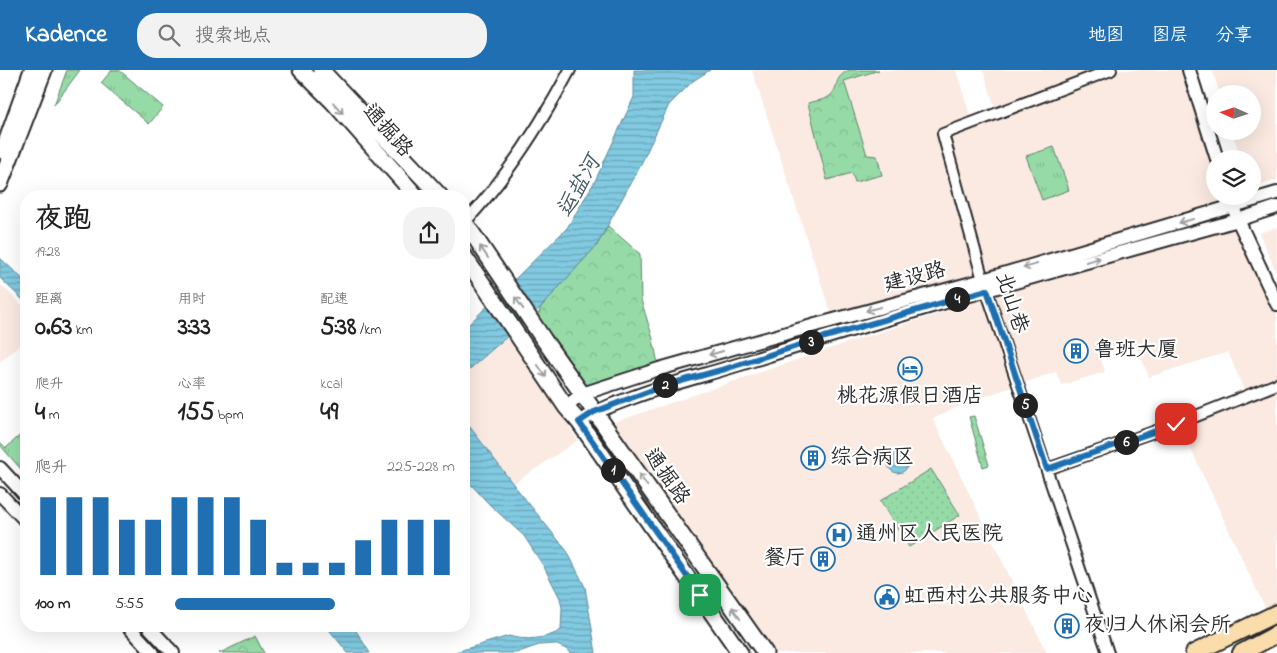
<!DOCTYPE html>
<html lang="zh">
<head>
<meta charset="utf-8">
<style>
	body { margin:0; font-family:"Indie Flower","LXGW WenKai TC",sans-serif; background:#f2f2f2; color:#222; height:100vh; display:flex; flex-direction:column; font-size:19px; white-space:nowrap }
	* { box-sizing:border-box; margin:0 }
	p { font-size:16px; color:#767676 }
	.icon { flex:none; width:28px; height:28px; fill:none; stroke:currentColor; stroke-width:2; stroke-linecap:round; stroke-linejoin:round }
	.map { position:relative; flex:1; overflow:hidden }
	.details { position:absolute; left:20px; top:120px; width:450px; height:442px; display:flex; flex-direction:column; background:#fff; border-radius:20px; box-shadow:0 5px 20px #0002 }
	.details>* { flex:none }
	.needle { width:32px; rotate:273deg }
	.tools { position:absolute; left:1206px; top:15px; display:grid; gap:10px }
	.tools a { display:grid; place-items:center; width:55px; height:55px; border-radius:50%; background:#fff; box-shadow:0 5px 20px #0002; font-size:25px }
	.pin { position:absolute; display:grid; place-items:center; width:42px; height:42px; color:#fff; margin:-21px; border-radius:10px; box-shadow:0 2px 8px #0006 }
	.km { position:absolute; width:25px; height:25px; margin:-12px; border-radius:50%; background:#222; color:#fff; font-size:14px; line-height:25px; text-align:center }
	.round { display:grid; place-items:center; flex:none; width:52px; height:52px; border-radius:20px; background:#f2f2f2 }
	.overview { display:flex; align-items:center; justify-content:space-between; height:85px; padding:0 15px }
	h1 { font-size:28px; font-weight:700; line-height:38px }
	.metrics { display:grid; grid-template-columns:repeat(3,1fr); gap:8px; height:85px; padding:5px 15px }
	.metrics div { display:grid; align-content:center }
	.metrics b { font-size:25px; font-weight:700 }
	.metrics small { font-size:14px; font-weight:400 }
	.metrics p { font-size:14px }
	.chart { height:140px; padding:10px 15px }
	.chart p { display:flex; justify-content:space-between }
	.chart svg { width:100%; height:90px; margin-top:5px; stroke:#1f6fb2; stroke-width:6 }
	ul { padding:0 15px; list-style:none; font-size:16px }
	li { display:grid; grid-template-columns:80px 60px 1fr; align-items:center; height:38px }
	li i { height:12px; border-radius:6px; background:#1f6fb2 }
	header { display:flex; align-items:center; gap:30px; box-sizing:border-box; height:70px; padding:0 25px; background:#1f6fb2; color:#fff }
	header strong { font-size:24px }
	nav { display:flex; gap:28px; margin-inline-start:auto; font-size:18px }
	.search { width:350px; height:45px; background:#f2f2f2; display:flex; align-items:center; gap:12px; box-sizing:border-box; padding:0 18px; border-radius:20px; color:#767676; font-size:19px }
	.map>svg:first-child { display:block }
	.built { fill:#faeae2 }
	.grass { fill:url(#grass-tufts); stroke:#608369 }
	.forest { fill:url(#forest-crowns); stroke:#608369 }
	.garden { fill:url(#garden-dots); stroke:#608369 }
	.water { fill:url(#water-rules); stroke:#5f8a99 }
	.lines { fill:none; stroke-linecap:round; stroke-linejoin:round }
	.minor-casing { stroke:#2b2b2b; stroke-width:14 }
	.tertiary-casing { stroke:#2b2b2b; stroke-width:16 }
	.secondary-casing { stroke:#2b2b2b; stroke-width:19 }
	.primary-casing { stroke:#2b2b2b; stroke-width:20 }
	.minor { stroke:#fff; stroke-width:10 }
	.tertiary { stroke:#fff; stroke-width:12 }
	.secondary { stroke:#fff; stroke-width:15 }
	.primary { stroke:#faddab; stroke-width:16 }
	.oneway { stroke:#a0a0a0 }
	.route-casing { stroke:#fff; stroke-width:10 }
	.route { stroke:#1f6fb2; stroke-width:6 }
	.labels { text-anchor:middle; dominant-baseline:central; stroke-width:4.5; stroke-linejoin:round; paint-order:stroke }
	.street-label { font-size:21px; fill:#2b2b2b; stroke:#fff }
	.poi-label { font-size:21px; fill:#2b2b2b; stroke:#fff; text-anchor:start }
	.water-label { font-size:22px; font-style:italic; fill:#455b62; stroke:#fff }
</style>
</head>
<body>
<header>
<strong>Kadence</strong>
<div class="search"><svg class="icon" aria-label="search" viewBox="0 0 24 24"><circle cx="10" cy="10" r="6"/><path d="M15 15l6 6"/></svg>搜索地点</div>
<nav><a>地图</a><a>图层</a><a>分享</a></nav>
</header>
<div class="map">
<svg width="1277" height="583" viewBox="0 0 1277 583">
	<defs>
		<pattern id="grass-tufts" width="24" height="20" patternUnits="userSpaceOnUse" patternTransform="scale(1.25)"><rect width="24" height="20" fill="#96dba7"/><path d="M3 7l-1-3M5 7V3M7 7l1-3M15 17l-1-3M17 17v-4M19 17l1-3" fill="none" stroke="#81bc90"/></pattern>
		<pattern id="forest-crowns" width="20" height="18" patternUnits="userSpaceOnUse" patternTransform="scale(1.25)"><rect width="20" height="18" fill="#96dba7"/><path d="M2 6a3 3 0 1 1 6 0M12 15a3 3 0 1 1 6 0" fill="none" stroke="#81bc90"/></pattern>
		<pattern id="garden-dots" width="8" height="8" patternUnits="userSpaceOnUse" patternTransform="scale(1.25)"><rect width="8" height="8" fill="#96dba7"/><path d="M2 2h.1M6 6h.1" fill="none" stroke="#81bc90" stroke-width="1.8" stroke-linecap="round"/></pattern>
		<pattern id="water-rules" width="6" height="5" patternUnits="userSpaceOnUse" patternTransform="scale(1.25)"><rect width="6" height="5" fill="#81cae2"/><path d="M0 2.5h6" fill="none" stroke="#6aa4b7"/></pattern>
	</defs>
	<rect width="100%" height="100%" fill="#fff"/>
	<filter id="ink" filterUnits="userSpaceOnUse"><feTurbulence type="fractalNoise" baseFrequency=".02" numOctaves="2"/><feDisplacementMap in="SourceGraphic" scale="10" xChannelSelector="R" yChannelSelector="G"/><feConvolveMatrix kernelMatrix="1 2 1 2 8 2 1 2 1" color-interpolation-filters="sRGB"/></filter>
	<g filter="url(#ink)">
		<path class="built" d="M752 0H956L972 52 997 43 983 0H1189L1215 89V126H1229L1232 137 833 250Z
			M1212 0H1277V110L1253 118 1252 89H1241L1232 61H1252V24H1220Z
			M1235 156 1277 242V311L1246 325 1228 282 1149 307 1136 276 1100 285 1105 302 1061 315 1056 302 968 332 933 349 1047 583H772L609 354 855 270 1017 219Z
			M1277 157V204L1259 163Z
			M0 214 26 239V269L0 292Z
			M507 266 578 370 513 414 464 349V304Z
			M1277 316V539L1268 544 1180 356Z"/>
		<path class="grass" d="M67 0H80L54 35Z
			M112 0H119L163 37 149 54 101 13Z
			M1054 77 1069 120 1042 130 1026 86Z
			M26 360V405L0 375V372L6 378Z"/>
		<path class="forest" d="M849 0H879L844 11 867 85 877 86 882 105 855 112 852 103 827 110 808 33C815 31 826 30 831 25 840 16 832 9 849 0Z
			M608 156 640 184 641 230 653 269 659 299 582 324 534 254 541 237 597 175Z
			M974 346 989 395 983 397 969 347Z
			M255 566 264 583H219H220Z"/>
		<path class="garden" d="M931 399 960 445 909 477 880 431Z"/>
		<path class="water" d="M634 0H710L693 11 669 35 641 94 597 175 541 237 464 304V259L567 158 595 111 634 27Z
			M0 188 26 212V233L0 208Z
			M464 349 513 414 567 481 585 517 596 583H570L566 579 555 574 539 575 516 583H452L509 566C524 571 548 569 561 560L562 538 560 528 544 497 524 466 489 434 464 407Z
			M888 393a10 10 0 1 1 20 0a10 10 0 1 1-20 0Z
			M326 556H353L370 583H348Z"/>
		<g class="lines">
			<g class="minor-casing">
				<path id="minor" d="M464 153C505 110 542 52 570 0
					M1047 399 1176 354 1277 314
					M1108 583 983 210 943 64 1111 0"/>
			</g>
			<g class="tertiary-casing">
				<path id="tertiary" d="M1189 0 1217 89
					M1229 126 1238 150 1277 234
					M566 337 582 324 659 299 819 254 983 210 1277 123
					M579 352C596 341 612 335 631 328 670 313 710 304 750 291 911 240 1075 195 1238 150L1277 137
					M0 398 26 426
					M0 424 26 451
					M128 556 153 583
					M148 556 173 583"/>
			</g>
			<g class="secondary-casing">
				<path id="secondary" d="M301 0 333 32 416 126
					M321 0 440 126
					M3 81 32 0
					M0 114 44 0
					M464 151 544 270 765 583
					M464 186 566 337 579 352 740 583"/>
			</g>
			<g class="primary-casing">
				<path id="primary" d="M1194 583 1277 543
					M1241 583 1277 564"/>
			</g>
			<use href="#minor" class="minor"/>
			<use href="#tertiary" class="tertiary"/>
			<use href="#secondary" class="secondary"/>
			<use href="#primary" class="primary"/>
		</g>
		<defs><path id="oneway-shaft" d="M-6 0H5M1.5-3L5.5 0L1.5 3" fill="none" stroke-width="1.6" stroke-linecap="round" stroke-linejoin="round" transform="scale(1.25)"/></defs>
		<g class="oneway">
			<use href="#oneway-shaft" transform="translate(338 38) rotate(48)"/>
			<use href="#oneway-shaft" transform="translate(1186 151) rotate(164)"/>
			<use href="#oneway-shaft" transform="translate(484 182) rotate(-124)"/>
			<use href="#oneway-shaft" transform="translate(1093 190) rotate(-16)"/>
			<use href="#oneway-shaft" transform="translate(1030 196) rotate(164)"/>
			<use href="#oneway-shaft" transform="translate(519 233) rotate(-125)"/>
			<use href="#oneway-shaft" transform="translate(873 239) rotate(165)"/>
			<use href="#oneway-shaft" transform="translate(716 283) rotate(164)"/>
			<use href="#oneway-shaft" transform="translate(542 301) rotate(56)"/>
			<use href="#oneway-shaft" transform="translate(643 410) rotate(-125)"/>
			<use href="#oneway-shaft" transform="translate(736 543) rotate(-125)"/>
		</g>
	</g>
	<g class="lines" filter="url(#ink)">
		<g class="route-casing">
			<path id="route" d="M700 525 579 352 594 342 663 316 725 299 825 267 987 220 1047 399 1176 354"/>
		</g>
		<use href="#route" class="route"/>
	</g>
	<defs>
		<g id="building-ring" transform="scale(1.25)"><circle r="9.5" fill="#fff" stroke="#1f6fb2" stroke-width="1.5"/><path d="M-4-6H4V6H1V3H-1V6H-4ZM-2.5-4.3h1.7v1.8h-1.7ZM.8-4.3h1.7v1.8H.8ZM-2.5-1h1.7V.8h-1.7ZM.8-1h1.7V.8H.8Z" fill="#1f6fb2"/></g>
		<g id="hotel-ring" transform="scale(1.25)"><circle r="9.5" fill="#fff" stroke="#1f6fb2" stroke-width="1.5"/><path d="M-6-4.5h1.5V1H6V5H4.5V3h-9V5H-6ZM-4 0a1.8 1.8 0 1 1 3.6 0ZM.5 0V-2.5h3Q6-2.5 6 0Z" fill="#1f6fb2"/></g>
		<g id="hospital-ring" transform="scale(1.25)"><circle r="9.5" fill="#fff" stroke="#1f6fb2" stroke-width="1.5"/><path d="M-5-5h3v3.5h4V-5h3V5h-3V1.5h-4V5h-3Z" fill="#1f6fb2"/></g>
		<g id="civic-ring" transform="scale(1.25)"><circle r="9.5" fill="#fff" stroke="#1f6fb2" stroke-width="1.5"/><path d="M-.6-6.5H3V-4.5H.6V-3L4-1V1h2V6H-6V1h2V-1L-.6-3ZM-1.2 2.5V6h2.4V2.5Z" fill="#1f6fb2"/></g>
	</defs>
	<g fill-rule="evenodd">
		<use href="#building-ring" x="1076" y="281"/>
		<use href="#hotel-ring" x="910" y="299"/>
		<use href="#building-ring" x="813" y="388"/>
		<use href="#hospital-ring" x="839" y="465"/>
		<use href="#building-ring" x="823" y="489"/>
		<use href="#civic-ring" x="887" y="527"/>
		<use href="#building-ring" x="1067" y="556"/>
	</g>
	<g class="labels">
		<g class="street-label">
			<text transform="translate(387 61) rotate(48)">通掘路</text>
			<text transform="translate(915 208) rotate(-15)">建设路</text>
			<text transform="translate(1011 233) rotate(72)">北山巷</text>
			<text transform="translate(666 407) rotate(55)">通掘路</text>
		</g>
		<g class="poi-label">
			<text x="1094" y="281">鲁班大厦</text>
			<text x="910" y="327" text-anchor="middle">桃花源假日酒店</text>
			<text x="830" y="388">综合病区</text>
			<text x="856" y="465">通州区人民医院</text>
			<text x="806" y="489" text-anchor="end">餐厅</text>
			<text x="904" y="527">虹西村公共服务中心</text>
			<text x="1084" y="556">夜归人休闲会所</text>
		</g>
		<g class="water-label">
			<text transform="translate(580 117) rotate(-61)">运盐河</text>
		</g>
	</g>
</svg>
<div class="tools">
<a><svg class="needle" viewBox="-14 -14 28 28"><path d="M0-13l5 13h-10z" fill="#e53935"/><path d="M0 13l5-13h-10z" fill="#767676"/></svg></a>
<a><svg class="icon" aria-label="layers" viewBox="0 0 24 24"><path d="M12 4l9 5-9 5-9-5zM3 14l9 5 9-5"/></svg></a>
</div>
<div class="pin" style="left:700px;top:525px;background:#1e9e55"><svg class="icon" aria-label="arrive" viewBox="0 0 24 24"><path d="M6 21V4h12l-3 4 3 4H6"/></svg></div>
<div class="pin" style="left:1176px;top:354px;background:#d93025"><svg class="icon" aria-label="check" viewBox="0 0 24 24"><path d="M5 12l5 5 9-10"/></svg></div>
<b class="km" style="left:613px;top:400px">1</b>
<b class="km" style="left:665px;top:315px">2</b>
<b class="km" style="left:811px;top:272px">3</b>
<b class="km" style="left:957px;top:229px">4</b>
<b class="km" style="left:1025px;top:335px">5</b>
<b class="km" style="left:1126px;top:372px">6</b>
<section class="details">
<div class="overview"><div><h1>夜跑</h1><p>19:28</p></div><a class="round"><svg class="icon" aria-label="share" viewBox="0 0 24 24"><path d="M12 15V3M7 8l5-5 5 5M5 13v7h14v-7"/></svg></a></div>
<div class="metrics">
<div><p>距离</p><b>0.63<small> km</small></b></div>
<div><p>用时</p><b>3:33</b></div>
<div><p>配速</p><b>5:38<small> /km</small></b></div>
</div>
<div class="metrics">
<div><p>爬升</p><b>4<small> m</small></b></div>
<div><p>心率</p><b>155<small> bpm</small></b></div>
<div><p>kcal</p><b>49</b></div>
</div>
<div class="chart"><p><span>爬升</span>225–228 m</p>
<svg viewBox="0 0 160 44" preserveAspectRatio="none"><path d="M5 44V6M15 44V6M25 44V6M35 44V17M45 44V17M55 44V6M65 44V6M75 44V6M85 44V17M95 44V38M105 44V38M115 44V38M125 44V27M135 44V17M145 44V17M155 44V17"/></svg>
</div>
<ul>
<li><b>100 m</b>5:55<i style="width:57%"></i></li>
</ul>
</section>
</div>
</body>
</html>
